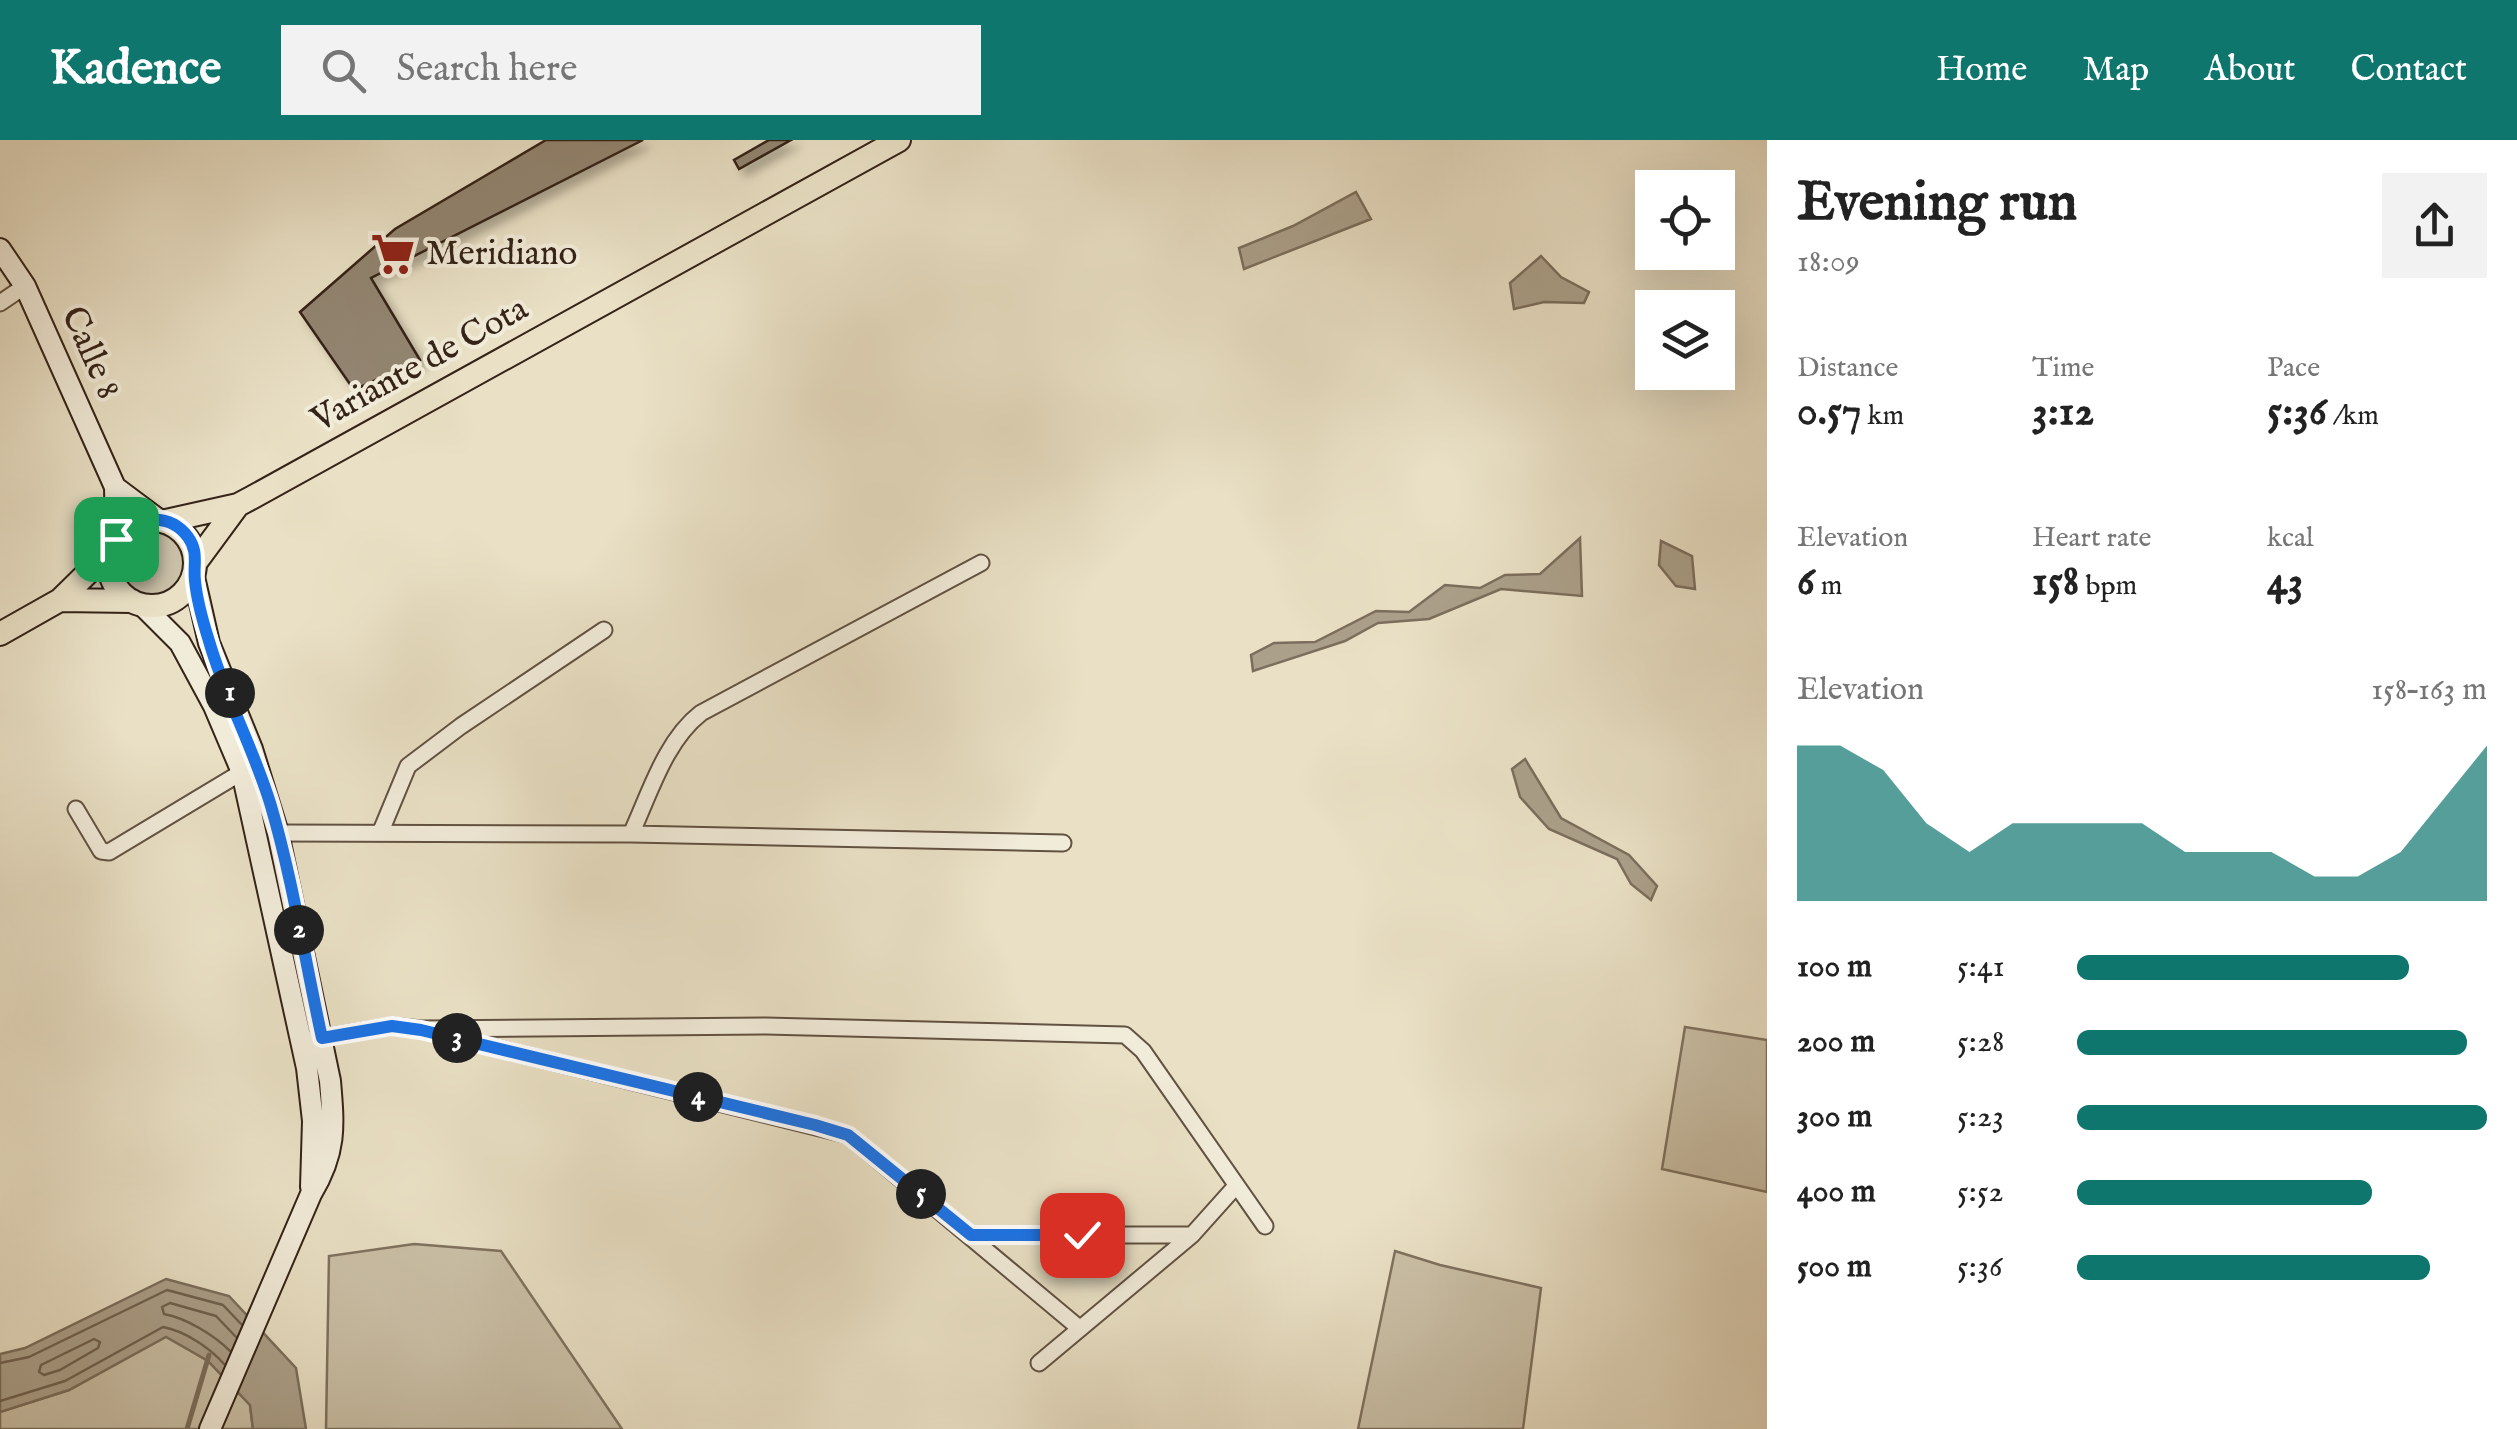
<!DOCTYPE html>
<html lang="en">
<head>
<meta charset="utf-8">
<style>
	body { margin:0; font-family:"IM FELL English",serif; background:#f2f2f2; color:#222; height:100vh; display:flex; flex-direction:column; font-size:38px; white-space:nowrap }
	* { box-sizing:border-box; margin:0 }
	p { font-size:32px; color:#767676 }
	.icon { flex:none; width:55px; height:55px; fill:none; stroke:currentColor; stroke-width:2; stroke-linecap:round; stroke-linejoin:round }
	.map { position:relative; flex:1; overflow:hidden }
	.sheet { display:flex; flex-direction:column; background:#fff; width:750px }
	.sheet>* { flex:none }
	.buttons { position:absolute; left:1635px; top:30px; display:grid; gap:20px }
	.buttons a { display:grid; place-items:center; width:100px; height:100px; border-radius:0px; background:#fff; box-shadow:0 10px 40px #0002; font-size:50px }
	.pin { position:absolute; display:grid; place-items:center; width:85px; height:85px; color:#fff; margin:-42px; border-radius:20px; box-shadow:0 5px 15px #0006 }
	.km { position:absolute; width:50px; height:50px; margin:-25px; border-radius:50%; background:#222; color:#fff; font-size:28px; line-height:50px; text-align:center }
	.round { display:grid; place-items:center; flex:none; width:105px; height:105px; border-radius:0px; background:#f2f2f2 }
	.summary { display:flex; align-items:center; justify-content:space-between; height:170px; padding:0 30px }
	h1 { font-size:55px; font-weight:700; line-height:75px }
	.metrics { display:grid; grid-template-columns:repeat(3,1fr); gap:15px; height:170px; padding:10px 30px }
	.metrics div { display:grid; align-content:center }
	.metrics b { font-size:42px; font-weight:700 }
	.metrics small { font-size:28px; font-weight:400 }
	.metrics p { font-size:28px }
	.chart { height:280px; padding:20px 30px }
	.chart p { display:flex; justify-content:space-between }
	.chart svg { width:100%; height:180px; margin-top:10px; fill:#0f766e; opacity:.7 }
	ul { padding:0 30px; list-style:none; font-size:32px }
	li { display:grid; grid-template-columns:160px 120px 1fr; align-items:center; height:75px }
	li i { height:25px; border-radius:12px; background:#0f766e }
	header { display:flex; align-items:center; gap:60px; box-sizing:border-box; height:140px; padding:0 50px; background:#0f766e; color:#fff }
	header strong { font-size:48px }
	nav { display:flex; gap:55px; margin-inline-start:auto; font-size:35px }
	.search { width:700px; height:90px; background:#f2f2f2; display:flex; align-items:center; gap:25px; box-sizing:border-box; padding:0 35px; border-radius:0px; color:#767676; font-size:38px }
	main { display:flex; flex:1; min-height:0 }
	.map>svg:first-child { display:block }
	.green { fill:#cac0a7; stroke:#7f725f; stroke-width:2.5 }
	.water { fill:#aba08a; stroke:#7b6e5c; stroke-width:2.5 }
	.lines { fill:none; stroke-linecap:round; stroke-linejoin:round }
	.shore { stroke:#706250; stroke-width:2.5 }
	.stream { stroke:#7b6e5c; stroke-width:5 }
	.building { fill:#928571; stroke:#342317; stroke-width:2.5; filter:url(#shadow) }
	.minor-casing { stroke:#615242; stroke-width:19 }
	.secondary-casing { stroke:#342317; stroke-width:24 }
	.primary-casing { stroke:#342317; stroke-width:26 }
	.minor { stroke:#f1ebd9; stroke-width:15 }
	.secondary { stroke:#f1ebd9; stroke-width:20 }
	.primary { stroke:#e9e0c5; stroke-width:22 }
	.route-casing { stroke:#fff; stroke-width:20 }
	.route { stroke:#1a73e8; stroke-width:12 }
	.labels { text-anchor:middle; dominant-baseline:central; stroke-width:8; stroke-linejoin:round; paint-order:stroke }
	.poi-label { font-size:35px; fill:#342317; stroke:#f1ebd9; text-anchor:start }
	.street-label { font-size:35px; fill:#342317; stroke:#f1ebd9 }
</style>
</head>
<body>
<header>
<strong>Kadence</strong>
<div class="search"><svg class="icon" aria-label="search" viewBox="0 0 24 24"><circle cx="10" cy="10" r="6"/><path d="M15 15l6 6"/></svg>Search here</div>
<nav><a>Home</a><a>Map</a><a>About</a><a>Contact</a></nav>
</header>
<main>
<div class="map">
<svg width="1767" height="1289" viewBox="0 0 1767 1289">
	<defs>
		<filter id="shadow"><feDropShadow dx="7" dy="7" stdDeviation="5" flood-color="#0004"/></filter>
	</defs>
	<rect width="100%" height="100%" fill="#e9e0c5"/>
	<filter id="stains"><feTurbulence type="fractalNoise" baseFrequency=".002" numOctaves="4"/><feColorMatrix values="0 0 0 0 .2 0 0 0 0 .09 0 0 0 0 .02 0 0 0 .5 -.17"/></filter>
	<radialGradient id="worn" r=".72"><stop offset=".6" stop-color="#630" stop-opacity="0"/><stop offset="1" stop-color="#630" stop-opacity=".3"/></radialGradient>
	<path class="green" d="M115 423a37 37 0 1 1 74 0a37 37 0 1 1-74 0Z
		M1685 887 1767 900V1052L1662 1029Z
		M414 1104 501 1111 622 1289H326L329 1116Z
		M1395 1111 1440 1125 1541 1148 1523 1289H1358Z
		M166 1196 208 1221 250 1265 253 1289H0V1272L69 1250Z"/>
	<path class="water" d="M1356 52 1371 79 1244 129 1239 108 1293 86Z
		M1541 116 1561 137 1589 152 1584 163 1544 162 1514 169 1510 143Z
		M1580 398 1582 456 1501 449 1429 479 1378 483 1345 501 1253 531 1251 515 1274 503 1315 502 1376 471 1409 472 1445 445 1480 448 1505 435 1540 434Z
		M1661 401 1692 416 1695 449 1676 446 1659 425Z
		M1525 619 1561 678 1629 715 1657 746 1651 760 1631 744 1617 719 1549 689 1520 657 1512 629Z
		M166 1139 229 1156 296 1228 306 1289H253L250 1265 208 1221 166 1197 69 1250 0 1272V1214L25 1208Z"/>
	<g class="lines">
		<path class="shore" d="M94 1199 100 1202 98 1208 60 1230 44 1235 39 1232 41 1225Z
			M230 1211C214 1195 186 1178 164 1174L162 1167 170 1163 216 1176 236 1197
			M0 1223 29 1217 167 1150 223 1165 241 1184
			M0 1261 65 1241 163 1187C185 1191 210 1208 224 1224"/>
		<path class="stream" d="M187 1289 209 1215"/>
	</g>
	<path class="building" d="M546 0H643L371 138 420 220 354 250 300 172 395 89Z
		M769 0H791L739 29 734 20Z"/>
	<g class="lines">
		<g class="minor-casing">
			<path id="minor" d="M0 163 25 146
				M76 669 101 711 109 712 242 632
				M381 691 408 626 461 586 604 490
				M278 693 631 694 1063 703
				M631 694C650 653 665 601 701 573L981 423
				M444 895 848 995 1078 1187
				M313 899 392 886 421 889 766 886 1125 895 1143 911 1265 1086
				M971 1095H1192
				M1039 1223 1192 1095 1235 1047"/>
		</g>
		<g class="secondary-casing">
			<path id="secondary" d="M0 109 25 146 115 347 116 399
				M115 347 159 380
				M194 437 209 503 252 609 278 693 330 941C334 987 336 1013 311 1054L210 1289
				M142 465 180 503 214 566 242 632 307 928 313 981 311 1047"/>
		</g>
		<g class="primary-casing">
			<path id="primary" d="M109 423a43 43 0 1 1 86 0a43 43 0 1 1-86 0Z
				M166 381 238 365 253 357 899 0
				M196 422 238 365
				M60 460 132 461
				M0 494 60 460 109 412"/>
		</g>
		<use href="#minor" class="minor"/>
		<use href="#secondary" class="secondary"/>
		<use href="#primary" class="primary"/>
	</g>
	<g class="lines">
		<g class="route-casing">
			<path id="route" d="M116 399C135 377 168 371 188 397 199 412 193 425 195 441 197 461 203 482 209 501 225 557 254 609 271 666 293 741 305 821 322 898L392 886 421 890 815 985 848 995 971 1095H1082"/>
		</g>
		<use href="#route" class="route"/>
	</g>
	<defs>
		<g id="supermarket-bare" transform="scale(3.45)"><path d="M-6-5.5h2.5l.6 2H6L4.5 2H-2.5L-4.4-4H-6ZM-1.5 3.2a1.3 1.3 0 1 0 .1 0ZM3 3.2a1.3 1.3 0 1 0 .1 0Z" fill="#8f2418" stroke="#f1ebd9" stroke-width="2.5" paint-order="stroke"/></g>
	</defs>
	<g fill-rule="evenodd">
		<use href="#supermarket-bare" x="393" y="114"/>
	</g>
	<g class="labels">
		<g class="poi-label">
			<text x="426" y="114">Meridiano</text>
		</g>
		<g class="street-label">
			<text transform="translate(90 213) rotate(66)">Calle 8</text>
			<text transform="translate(420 225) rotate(-29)">Variante de Cota</text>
		</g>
	</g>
	<rect width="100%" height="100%" filter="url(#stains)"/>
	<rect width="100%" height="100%" fill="url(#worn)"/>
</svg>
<div class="buttons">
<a><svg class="icon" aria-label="locate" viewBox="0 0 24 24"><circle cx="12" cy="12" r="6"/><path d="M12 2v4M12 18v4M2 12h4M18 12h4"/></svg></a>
<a><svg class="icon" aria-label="layers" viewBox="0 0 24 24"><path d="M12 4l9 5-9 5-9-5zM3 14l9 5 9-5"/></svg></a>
</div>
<div class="pin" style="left:116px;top:399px;background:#1e9e55"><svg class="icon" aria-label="arrive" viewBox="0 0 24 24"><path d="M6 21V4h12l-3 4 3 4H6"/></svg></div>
<div class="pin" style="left:1082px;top:1095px;background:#d93025"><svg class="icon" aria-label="check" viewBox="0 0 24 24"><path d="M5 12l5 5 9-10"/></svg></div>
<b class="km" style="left:230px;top:553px">1</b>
<b class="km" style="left:299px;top:790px">2</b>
<b class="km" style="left:457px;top:898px">3</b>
<b class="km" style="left:698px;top:957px">4</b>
<b class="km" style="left:921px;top:1054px">5</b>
</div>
<section class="sheet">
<div class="summary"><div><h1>Evening run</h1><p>18:09</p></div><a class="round"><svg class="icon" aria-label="share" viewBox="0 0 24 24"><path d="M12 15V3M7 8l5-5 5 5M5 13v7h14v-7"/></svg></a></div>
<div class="metrics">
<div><p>Distance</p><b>0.57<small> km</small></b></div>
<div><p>Time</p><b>3:12</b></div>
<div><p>Pace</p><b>5:36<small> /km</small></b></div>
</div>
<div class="metrics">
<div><p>Elevation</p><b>6<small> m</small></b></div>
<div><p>Heart rate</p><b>158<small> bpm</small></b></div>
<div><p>kcal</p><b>43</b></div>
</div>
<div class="chart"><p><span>Elevation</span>158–163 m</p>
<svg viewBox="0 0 160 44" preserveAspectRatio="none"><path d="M0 44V6L10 6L20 12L30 25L40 32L50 25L60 25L70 25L80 25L90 32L100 32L110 32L120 38L130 38L140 32L150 19L160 6V44z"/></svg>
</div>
<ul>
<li><b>100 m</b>5:41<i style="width:81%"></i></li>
<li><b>200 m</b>5:28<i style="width:95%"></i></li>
<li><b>300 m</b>5:23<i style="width:100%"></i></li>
<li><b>400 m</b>5:52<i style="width:72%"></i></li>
<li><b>500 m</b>5:36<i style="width:86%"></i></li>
</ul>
</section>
</main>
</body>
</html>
